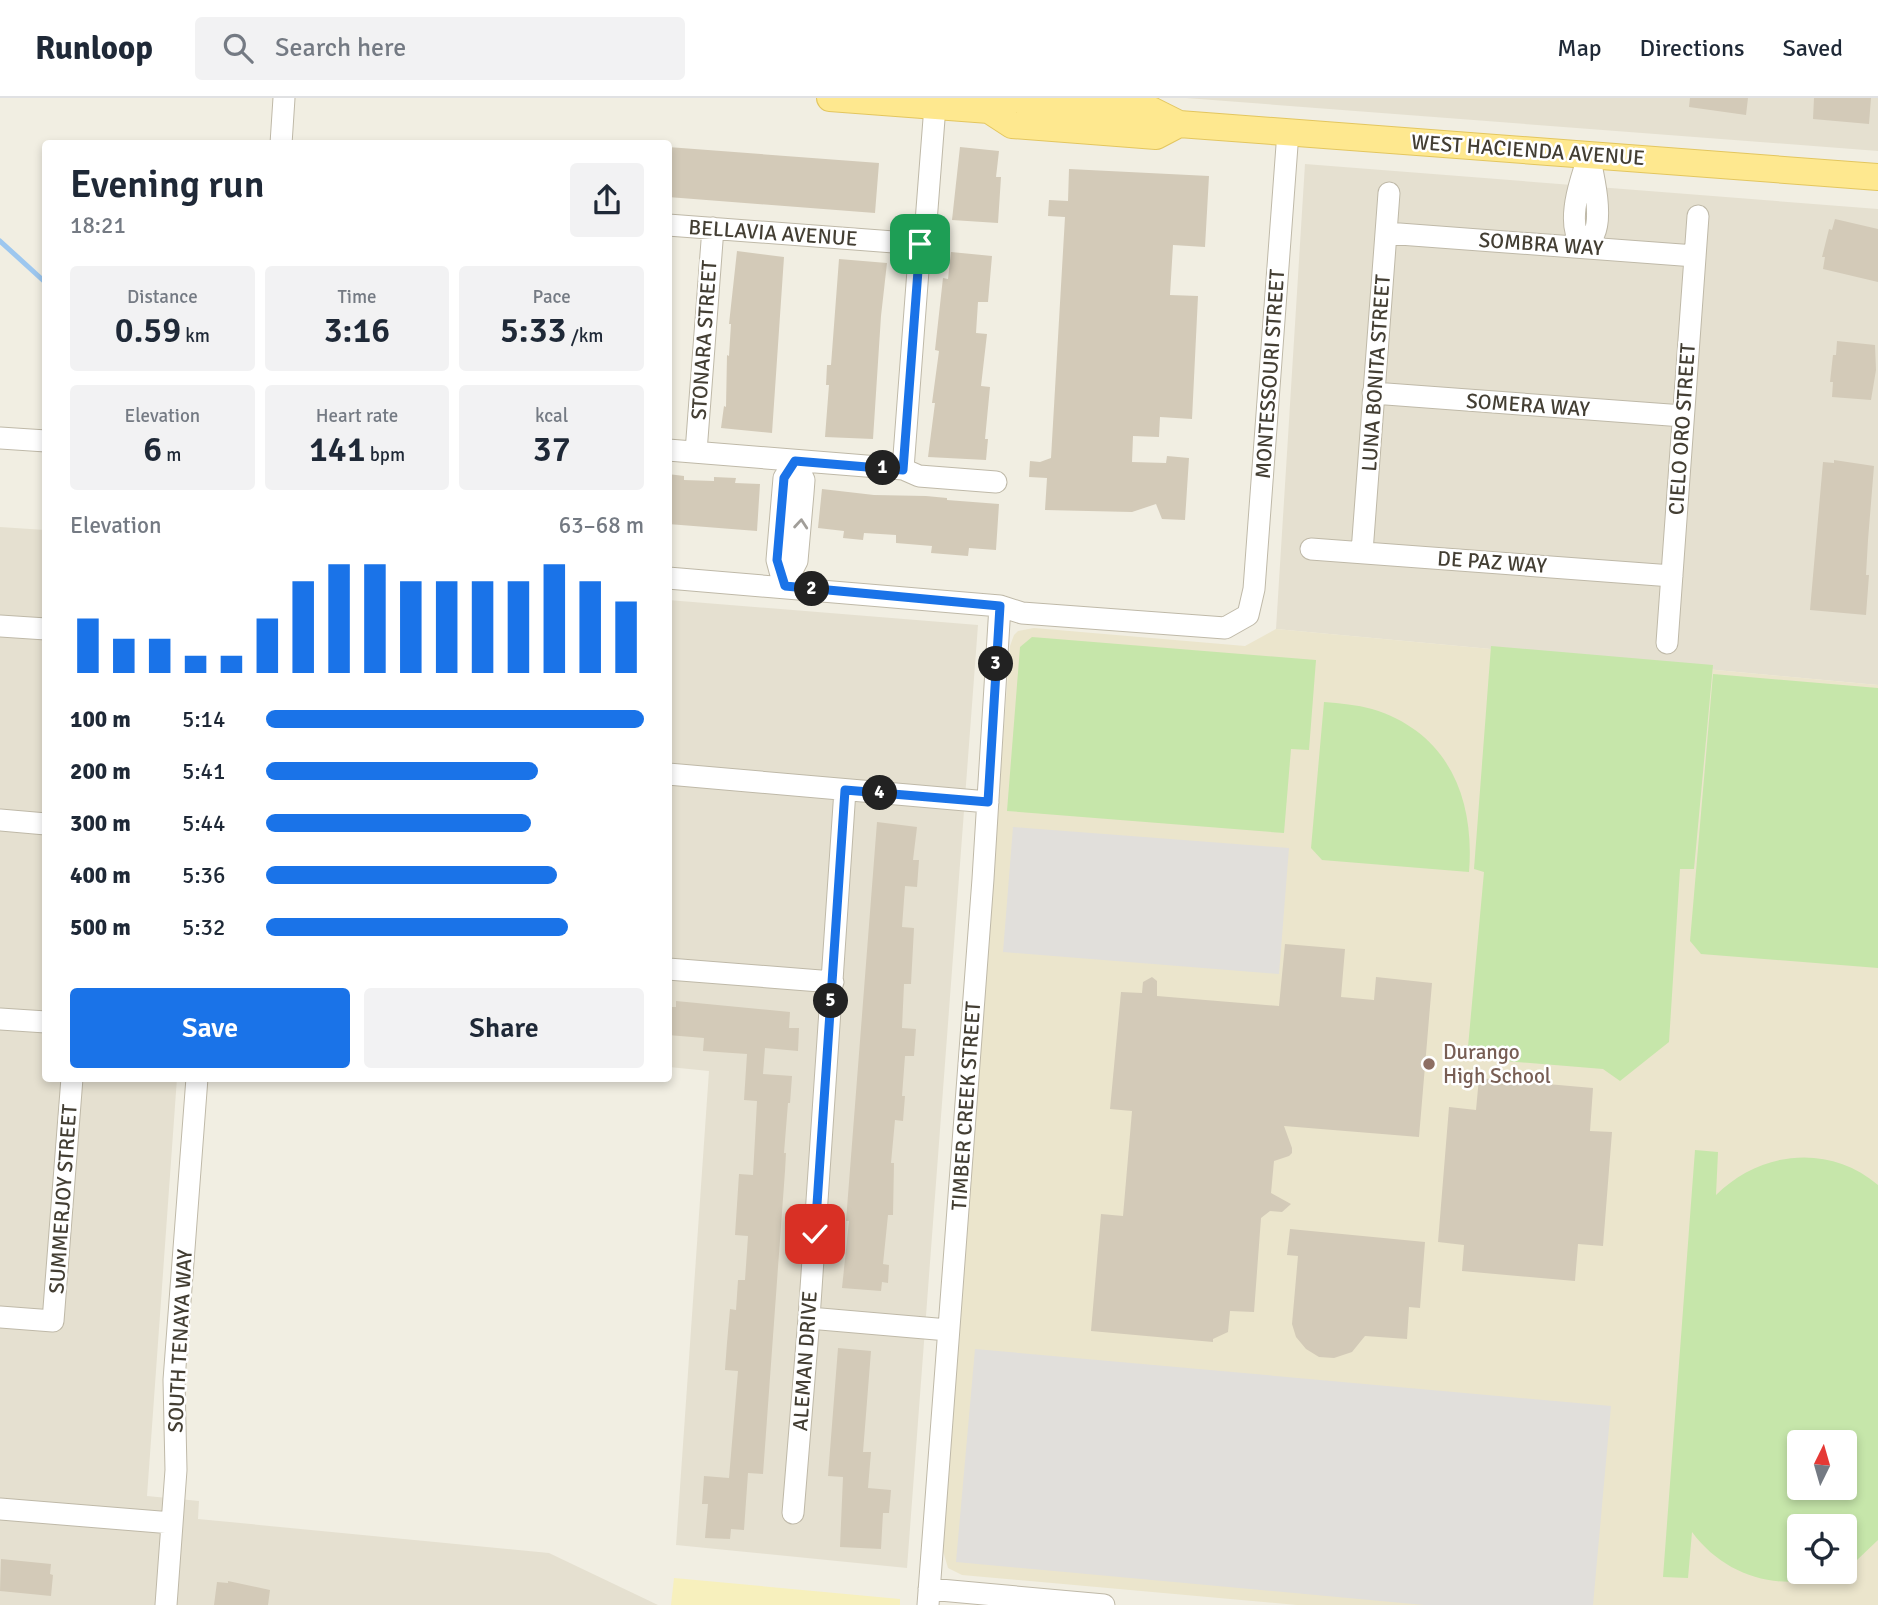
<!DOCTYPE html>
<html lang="en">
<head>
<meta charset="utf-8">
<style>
	body { margin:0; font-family:Signika,sans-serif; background:#f2f2f3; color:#1f2937; height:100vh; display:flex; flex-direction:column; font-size:26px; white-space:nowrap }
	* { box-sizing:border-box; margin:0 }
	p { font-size:23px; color:#747a83 }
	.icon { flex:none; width:38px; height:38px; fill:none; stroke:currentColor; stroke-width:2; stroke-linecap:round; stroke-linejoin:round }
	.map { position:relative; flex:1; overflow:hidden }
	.panel { position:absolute; left:42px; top:42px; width:630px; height:942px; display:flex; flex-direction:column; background:#fff; border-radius:7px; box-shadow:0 4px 10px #0003 }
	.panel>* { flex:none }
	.needle { width:46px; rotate:5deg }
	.controls { position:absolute; left:1787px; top:1332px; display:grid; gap:14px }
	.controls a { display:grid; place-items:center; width:70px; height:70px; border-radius:7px; background:#fff; box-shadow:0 4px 10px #0003; font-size:35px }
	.pin { position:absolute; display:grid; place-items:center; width:60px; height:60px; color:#fff; margin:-30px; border-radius:14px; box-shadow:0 4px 10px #0006 }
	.km { position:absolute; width:35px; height:35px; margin:-18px; border-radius:50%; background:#222; color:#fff; font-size:19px; line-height:35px; text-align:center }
	.round { display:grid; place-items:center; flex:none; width:74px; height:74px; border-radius:7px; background:#f2f2f3 }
	.overview { display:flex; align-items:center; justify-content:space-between; height:119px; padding:0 28px }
	h1 { font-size:38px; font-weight:600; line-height:52px }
	.metrics { display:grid; grid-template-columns:repeat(3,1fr); gap:10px; height:119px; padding:7px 28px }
	.metrics div { display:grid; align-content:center; border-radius:7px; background:#f2f2f3; text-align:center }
	.metrics b { font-size:35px; font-weight:600 }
	.metrics small { font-size:19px; font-weight:400 }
	.metrics p { font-size:19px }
	.chart { height:196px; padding:14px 28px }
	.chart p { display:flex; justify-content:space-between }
	.chart svg { width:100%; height:126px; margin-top:7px; stroke:#1a73e8; stroke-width:6 }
	.cta { display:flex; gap:14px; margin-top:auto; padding:14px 28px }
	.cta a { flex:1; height:80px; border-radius:7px; background:#1a73e8; color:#fff; font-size:28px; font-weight:600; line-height:80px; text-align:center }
	.cta a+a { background:#f2f2f3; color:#1f2937 }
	ul { padding:0 28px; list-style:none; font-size:23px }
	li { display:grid; grid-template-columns:112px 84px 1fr; align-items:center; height:52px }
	li i { height:18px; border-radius:9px; background:#1a73e8 }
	header { display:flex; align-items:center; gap:42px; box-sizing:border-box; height:98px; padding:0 35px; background:#fff; border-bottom:2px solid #e0e1e3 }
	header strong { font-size:33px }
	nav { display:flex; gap:38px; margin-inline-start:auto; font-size:24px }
	.search { width:490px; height:63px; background:#f2f2f3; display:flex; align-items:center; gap:18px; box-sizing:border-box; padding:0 24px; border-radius:7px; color:#747a83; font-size:26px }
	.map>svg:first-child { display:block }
	.residential { fill:#e5e0d0 }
	.education { fill:#ebe5cc; fill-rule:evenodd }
	.green { fill:#c6e6aa; fill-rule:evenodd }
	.sand { fill:#f7f0bd }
	.parking { fill:#e1dfdb }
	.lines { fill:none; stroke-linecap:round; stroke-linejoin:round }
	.stream { stroke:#9dc7ef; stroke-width:5 }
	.building { fill:#d3cab8 }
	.minor-casing { stroke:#bfb9a8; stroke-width:23 }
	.major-casing { stroke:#e3c65f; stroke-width:28 }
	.minor { stroke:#fff; stroke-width:21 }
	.major { stroke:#fee88f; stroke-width:26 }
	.oneway { stroke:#a19e99 }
	.route-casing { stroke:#fff; stroke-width:14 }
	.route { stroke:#1a73e8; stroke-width:9 }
	.education-dot { fill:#8d6e63; stroke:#fff; stroke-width:2.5 }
	.labels { text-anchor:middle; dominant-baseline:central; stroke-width:5; stroke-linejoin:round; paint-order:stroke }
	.street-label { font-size:21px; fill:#433e33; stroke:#fff }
	.education-label { font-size:21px; fill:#785e54; stroke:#fff; text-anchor:start }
</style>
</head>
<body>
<header>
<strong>Runloop</strong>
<div class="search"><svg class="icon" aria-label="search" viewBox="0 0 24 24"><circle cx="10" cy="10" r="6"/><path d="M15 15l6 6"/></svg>Search here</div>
<nav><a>Map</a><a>Directions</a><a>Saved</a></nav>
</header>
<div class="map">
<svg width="1878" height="1507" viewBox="0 0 1878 1507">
	<rect width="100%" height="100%" fill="#f1eee2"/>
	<path class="residential" d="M1186 0H1878V53Z
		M1305 66 1878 111V587L1276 531Z
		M0 429 45 432 46 980H177L147 1398 199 1403 198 1421 549 1455 658 1507H0Z
		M668 502 978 527 907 1470 676 1447 709 973 669 969Z"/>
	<path class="education" d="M1034 530 1245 548 1276 531 1878 587V1507H1297L962 1477 948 1470 943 1453 1010 548 1014 537 1018 533ZM1799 1344H1844V1390H1799ZM1799 1428H1844V1474H1799Z"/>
	<path class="green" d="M1032 539 1316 562 1309 652 1291 651 1284 735 1007 713 1020 549Z
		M1491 548 1713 567 1694 771H1680L1669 944 1620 983 1603 971 1467 960 1484 774 1474 771Z
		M1713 576 1878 590V870L1701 856 1690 843Z
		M1324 604C1340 605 1357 607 1372 611 1448 634 1475 700 1469 774L1322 762 1311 750Z
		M1695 1052 1718 1054 1716 1097C1760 1053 1829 1045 1878 1087V1442L1857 1462 1845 1470 1844 1428H1799V1474H1837C1784 1496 1726 1480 1692 1434L1688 1480 1663 1479ZM1799 1344H1844V1390H1799Z"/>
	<path class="sand" d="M674 1480 900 1501V1507H671Z"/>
	<path class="parking" d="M1013 729 1289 750 1279 876 1003 854Z
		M975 1251 1611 1308 1593 1507H1424L956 1464Z"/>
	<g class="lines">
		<path class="stream" d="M0 143 46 185"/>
	</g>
	<path class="building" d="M1690 0H1748L1746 17 1689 9Z
		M1814 0H1871L1869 26 1813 21Z
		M668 49 879 65 875 115 668 99Z
		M960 49 999 53 996 79H1001L998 125 952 122Z
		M1069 71 1209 78 1205 149 1173 147 1170 197 1198 198 1192 321 1160 319 1159 339 1133 338 1132 364 1166 365 1167 358 1189 360 1185 422 1162 421 1156 406 1132 414 1045 412 1047 380 1029 379 1030 363 1040 364 1051 360 1065 119 1048 118 1049 102 1068 103Z
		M1835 121 1878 131V184L1823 171 1825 159H1822L1829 131 1832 132Z
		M737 153 784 159 772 335 721 330 724 308 726 309 727 257 729 258 731 226H729Z
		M951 154 992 158 988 204H978L976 235 987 236 981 288 990 289 985 341H988L986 362 928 359 935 305H932L939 253 935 252 943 180 948 181Z
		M839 161 887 165 881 218 873 341 825 339 829 287H826L827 267H831Z
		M1837 243 1875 247 1876 272 1871 302 1832 299 1833 284H1830L1833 257H1836Z
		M1834 362 1874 368 1868 442 1866 477H1869L1866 517 1810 512 1823 364 1834 365Z
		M668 376 684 378V382L714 383V379L736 380 735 385 760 386 757 433 668 426Z
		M822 391 874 397 926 398 947 400V402L999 406 996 452 969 450 968 458 931 455 932 448 896 445V437L864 435 863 442 843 440 844 433 818 430Z
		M877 724 917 729 913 762H919L917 789 905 788 902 829 914 830 911 886H904L902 930 916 931 914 958H905L902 998H905L903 1023 895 1022 891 1065H894L893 1117H888L883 1166 889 1167 888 1185 882 1184 881 1193 842 1190 849 1123H846Z
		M1285 846 1345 851 1341 899 1374 902 1376 879 1432 885 1419 1039 1284 1028 1292 1050V1055L1289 1058 1274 1063 1271 1095 1291 1106 1282 1114 1270 1113 1261 1120 1254 1214 1230 1213 1228 1234 1213 1241V1244L1091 1233 1101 1116 1123 1118 1132 1013 1110 1011 1121 894 1142 895 1143 884 1152 879 1157 883V898L1279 908Z
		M676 903 790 914 789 930H799L798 953 765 950 763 976 792 978 790 1005H788L784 1055H786L785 1073 763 1376 748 1375 744 1432 731 1431 730 1441 705 1440 708 1406H702L704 1378 729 1380 738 1273 725 1272 727 1245 730 1211 736 1212 738 1182H745L748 1138 735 1137 739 1076 753 1077 757 1003 744 1002 747 956 703 953 704 940 668 937V909H676Z
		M1479 980 1593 990 1590 1033 1612 1034 1603 1148 1578 1146 1575 1183 1462 1173 1464 1147 1438 1144 1449 1009 1476 1012Z
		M1290 1131 1425 1144 1420 1210 1409 1209 1407 1241 1365 1238 1352 1254 1334 1260 1319 1259 1306 1251 1296 1239 1292 1226 1298 1158 1287 1157Z
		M838 1250 871 1253 863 1354H871L868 1390 891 1392 889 1415H883L881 1451 840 1449 843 1379 828 1378Z
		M1 1461 51 1466 50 1476 53 1477 51 1498 0 1493Z
		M228 1483 270 1492 268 1507H214L217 1484 228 1485Z"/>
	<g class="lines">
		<g class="minor-casing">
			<path id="minor" d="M281 46 284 0
				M1589 57C1593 76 1603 118 1594 136 1591 141 1586 145 1583 149 1581 145 1577 139 1576 134 1570 112 1582 78 1589 57Z
				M668 127 920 146
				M1386 135 1695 158
				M1373 295 1683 318
				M0 340 46 343
				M668 352 903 371 919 378 996 384
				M696 354 713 130
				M903 371 920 146 926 124 935 8
				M1311 451 1672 478
				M1362 454 1389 95
				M668 480 1000 508 1022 515 1225 530 1248 517 1254 491 1288 34
				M784 488 797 463 803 395 804 382 795 363
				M784 488 777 462 784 380 795 363
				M0 528 46 531
				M1667 545 1698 118
				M668 676 988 704
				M0 722 46 726
				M668 871 833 884
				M0 921 46 924
				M0 1219 53 1223 72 980
				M809 1220 948 1232
				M0 1411 172 1425
				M793 1415 809 1220 845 692
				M929 1491 1104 1507
				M166 1507 176 1372 174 1282 197 980
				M928 1507 983 781 1000 508"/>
		</g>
		<g class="major-casing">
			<path id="major" d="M830 0 989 12 1014 1 1151 12 1179 26 1878 79
				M989 12 1012 27 1156 38 1179 26"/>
		</g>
		<use href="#minor" class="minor"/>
		<use href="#major" class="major"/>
	</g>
	<defs><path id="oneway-chevron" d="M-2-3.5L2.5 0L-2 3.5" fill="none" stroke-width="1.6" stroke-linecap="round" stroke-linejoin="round" transform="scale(1.75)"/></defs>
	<use class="oneway" href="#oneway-chevron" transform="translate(801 426) rotate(-85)"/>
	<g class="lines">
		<g class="route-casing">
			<path id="route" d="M815 1136 845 692 988 704 1000 508 785 488 777 462 784 380 795 363 903 372 920 146"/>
		</g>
		<use href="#route" class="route"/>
	</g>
	<circle class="education-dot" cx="1429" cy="966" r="7"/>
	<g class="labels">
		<g class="street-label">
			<text transform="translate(1528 52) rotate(4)">WEST HACIENDA AVENUE</text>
			<text transform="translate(773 135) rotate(4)">BELLAVIA AVENUE</text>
			<text transform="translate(1541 146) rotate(4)">SOMBRA WAY</text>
			<text transform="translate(704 242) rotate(-86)">STONARA STREET</text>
			<text transform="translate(1376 275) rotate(-86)">LUNA BONITA STREET</text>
			<text transform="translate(1270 276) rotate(-86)">MONTESSOURI STREET</text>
			<text transform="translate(1528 307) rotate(4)">SOMERA WAY</text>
			<text transform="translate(1682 331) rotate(-86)">CIELO ORO STREET</text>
			<text transform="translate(1492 464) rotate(4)">DE PAZ WAY</text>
			<text transform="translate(966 1008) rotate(-86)">TIMBER CREEK STREET</text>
			<text transform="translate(63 1101) rotate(-86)">SUMMERJOY STREET</text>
			<text transform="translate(180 1243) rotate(-87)">SOUTH TENAYA WAY</text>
			<text transform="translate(805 1263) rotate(-86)">ALEMAN DRIVE</text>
		</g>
		<g class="education-label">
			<text x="1443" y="954">Durango<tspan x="1443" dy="24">High School</tspan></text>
		</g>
	</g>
</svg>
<div class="controls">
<a><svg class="needle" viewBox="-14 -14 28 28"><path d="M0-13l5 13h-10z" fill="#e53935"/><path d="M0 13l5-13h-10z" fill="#747a83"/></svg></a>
<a><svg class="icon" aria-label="locate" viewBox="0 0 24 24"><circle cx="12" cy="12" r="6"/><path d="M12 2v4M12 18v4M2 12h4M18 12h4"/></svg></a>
</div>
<div class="pin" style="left:920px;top:146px;background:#1e9e55"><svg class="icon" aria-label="arrive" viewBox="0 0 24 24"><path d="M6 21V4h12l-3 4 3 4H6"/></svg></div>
<div class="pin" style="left:815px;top:1136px;background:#d93025"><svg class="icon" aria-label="check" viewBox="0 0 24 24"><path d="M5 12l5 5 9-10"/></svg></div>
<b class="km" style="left:883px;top:370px">1</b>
<b class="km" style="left:812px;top:491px">2</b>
<b class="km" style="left:996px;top:566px">3</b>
<b class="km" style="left:880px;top:695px">4</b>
<b class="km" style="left:831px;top:903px">5</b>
<section class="panel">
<div class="overview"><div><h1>Evening run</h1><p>18:21</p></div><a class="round"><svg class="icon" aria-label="share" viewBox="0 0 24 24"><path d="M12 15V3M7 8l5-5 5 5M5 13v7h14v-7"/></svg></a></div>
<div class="metrics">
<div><p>Distance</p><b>0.59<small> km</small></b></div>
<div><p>Time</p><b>3:16</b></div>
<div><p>Pace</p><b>5:33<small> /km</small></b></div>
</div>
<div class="metrics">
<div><p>Elevation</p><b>6<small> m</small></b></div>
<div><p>Heart rate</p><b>141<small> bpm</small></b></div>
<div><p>kcal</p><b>37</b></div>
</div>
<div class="chart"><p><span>Elevation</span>63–68 m</p>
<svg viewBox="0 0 160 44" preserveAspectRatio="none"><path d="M5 44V25M15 44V32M25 44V32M35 44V38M45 44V38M55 44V25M65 44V12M75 44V6M85 44V6M95 44V12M105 44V12M115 44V12M125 44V12M135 44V6M145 44V12M155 44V19"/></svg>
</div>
<ul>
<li><b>100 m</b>5:14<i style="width:100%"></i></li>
<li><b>200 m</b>5:41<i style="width:72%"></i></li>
<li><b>300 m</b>5:44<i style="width:70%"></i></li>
<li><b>400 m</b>5:36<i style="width:77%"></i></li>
<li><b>500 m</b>5:32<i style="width:80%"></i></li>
</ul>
<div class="cta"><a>Save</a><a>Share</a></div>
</section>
</div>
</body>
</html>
